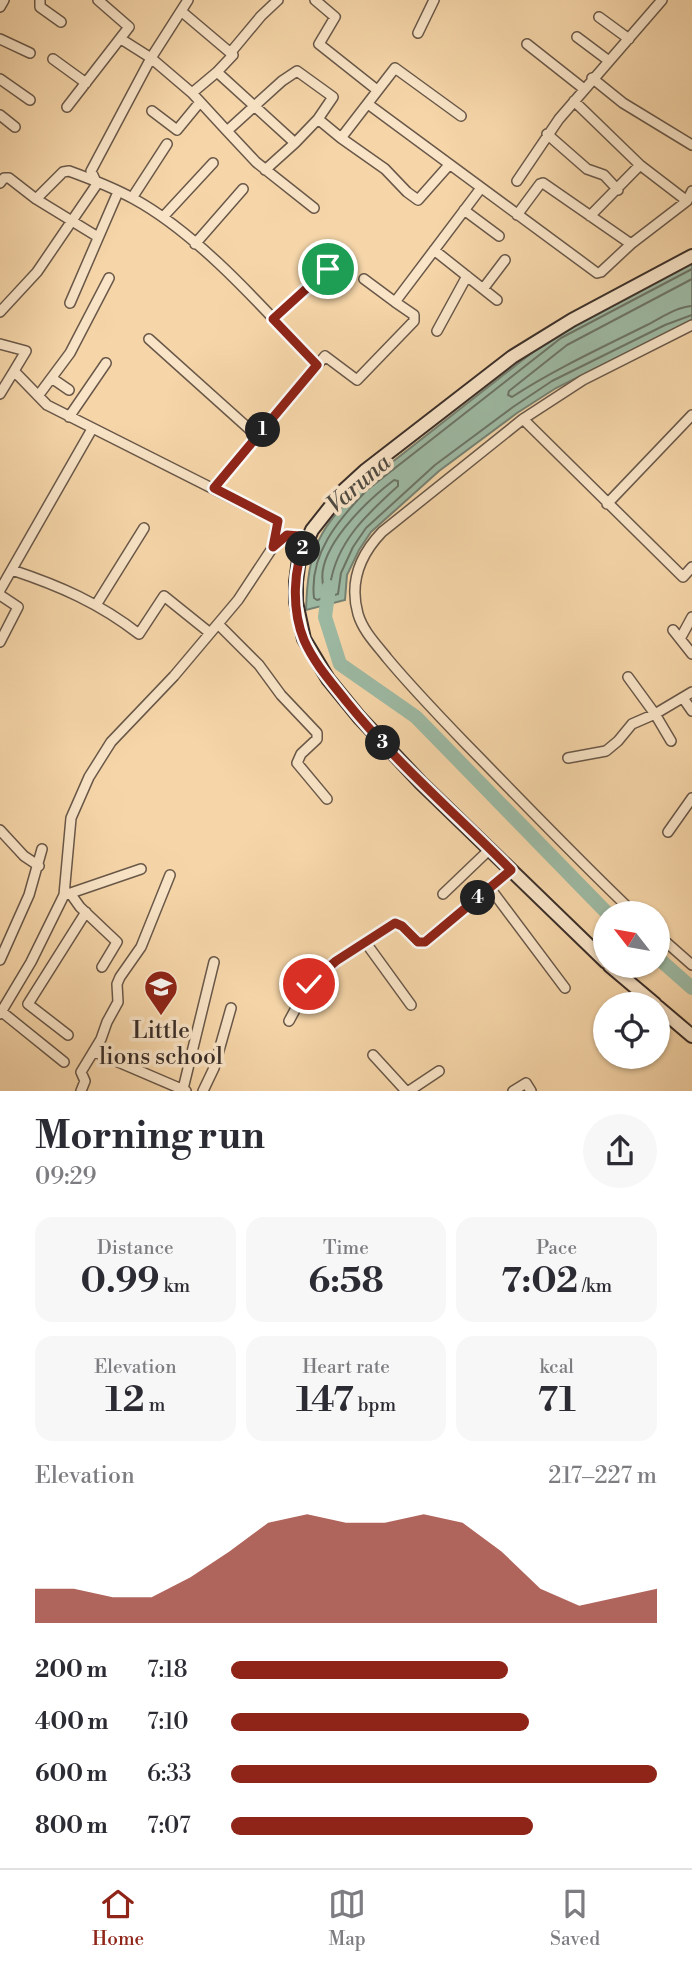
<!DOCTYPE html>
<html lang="en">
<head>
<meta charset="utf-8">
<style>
	body { margin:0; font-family:"Libre Bodoni",serif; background:#f7f7f7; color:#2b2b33; height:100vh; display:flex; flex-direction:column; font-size:26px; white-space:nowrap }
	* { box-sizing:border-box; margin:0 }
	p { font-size:23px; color:#7c7c81 }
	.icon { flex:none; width:38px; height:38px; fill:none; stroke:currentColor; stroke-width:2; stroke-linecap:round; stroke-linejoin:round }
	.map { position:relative; height:1091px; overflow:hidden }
	.drawer { display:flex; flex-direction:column; background:#fff; flex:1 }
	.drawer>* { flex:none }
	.needle { width:46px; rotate:301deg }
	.fabs { position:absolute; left:593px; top:901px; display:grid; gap:14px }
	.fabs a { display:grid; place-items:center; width:77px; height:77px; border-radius:50%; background:#fff; box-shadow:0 2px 5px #0004; font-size:35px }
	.pin { position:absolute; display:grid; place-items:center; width:60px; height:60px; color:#fff; margin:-30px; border:4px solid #fff; border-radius:50%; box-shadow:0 2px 7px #0007 }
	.km { position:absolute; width:35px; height:35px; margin:-18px; border-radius:50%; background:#222; color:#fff; font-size:19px; line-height:35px; text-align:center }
	.round { display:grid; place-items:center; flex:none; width:74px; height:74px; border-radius:37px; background:#f7f7f7 }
	.summary { display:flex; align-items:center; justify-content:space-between; height:119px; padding:0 35px }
	h1 { font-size:38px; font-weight:700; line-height:52px }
	.figures { display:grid; grid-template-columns:repeat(3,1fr); gap:10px; height:119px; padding:7px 35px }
	.figures div { display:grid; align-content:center; border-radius:18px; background:#f7f7f7; text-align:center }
	.figures b { font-size:35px; font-weight:700 }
	.figures small { font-size:19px; font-weight:400 }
	.figures p { font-size:19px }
	.chart { height:196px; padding:14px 35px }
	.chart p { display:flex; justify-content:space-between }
	.chart svg { width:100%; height:126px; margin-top:7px; fill:#8f2418; opacity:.7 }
	ul { padding:0 35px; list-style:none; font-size:23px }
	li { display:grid; grid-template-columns:112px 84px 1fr; align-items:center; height:52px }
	li i { height:18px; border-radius:9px; background:#8f2418 }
	.tab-bar { display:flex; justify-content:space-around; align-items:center; height:98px; border-top:2px solid #e1e1e2; background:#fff; font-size:19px; color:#7c7c81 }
	.tab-bar a { display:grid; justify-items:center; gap:4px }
	.tab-bar .selected { color:#8f2418 }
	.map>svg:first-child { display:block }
	.water { fill:#9dbaa4; stroke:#758273; stroke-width:2 }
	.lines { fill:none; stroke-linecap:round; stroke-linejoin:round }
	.shore { stroke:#6c7466; stroke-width:2 }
	.river { stroke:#9dbaa4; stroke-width:14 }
	.street-casing { stroke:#695849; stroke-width:12 }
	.secondary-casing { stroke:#3a2e29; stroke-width:16 }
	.street { stroke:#f9e4c7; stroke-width:9 }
	.secondary { stroke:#f9e4c7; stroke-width:12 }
	.route-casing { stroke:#fff; stroke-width:14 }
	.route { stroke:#8f2418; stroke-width:9 }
	.labels { text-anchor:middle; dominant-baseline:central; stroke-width:7; stroke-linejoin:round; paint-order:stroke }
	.poi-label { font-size:23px; fill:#3a2e29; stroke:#f9e4c7 }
	.water-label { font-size:24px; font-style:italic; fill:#4e4a42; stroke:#f9e4c7 }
</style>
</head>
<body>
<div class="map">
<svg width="692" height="1091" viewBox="0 0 692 1091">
	<rect width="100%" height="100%" fill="#f6d6a9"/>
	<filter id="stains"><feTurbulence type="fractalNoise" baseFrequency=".00286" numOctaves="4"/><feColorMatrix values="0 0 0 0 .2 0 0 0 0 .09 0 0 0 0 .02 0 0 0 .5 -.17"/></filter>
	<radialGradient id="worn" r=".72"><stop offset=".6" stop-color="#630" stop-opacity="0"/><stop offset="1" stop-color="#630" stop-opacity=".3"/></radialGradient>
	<path class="water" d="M692 261V320L556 388 517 413 439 471 371 532 359 550 347 575 345 600 306 610C308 547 319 529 363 485L557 333Z"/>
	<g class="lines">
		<path class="shore" d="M692 269 561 338 367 490C338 520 309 554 314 598L317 600 338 594 341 573 353 547 366 528 435 465 513 407 552 381 665 325 692 315
			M692 279 567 345 509 391 508 395 512 397C555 369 601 348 647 325 661 318 676 307 692 306
			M394 480 398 481V486C367 514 336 542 330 586L324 588C312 551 368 500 394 480Z"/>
		<path class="river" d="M329 587 325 617 340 664 416 717 608 914
			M658 958 692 988"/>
		<g class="street-casing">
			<path id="street" d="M40 0V7L61 22
				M188 0 181 11 233 55 217 72 295 143 318 119 341 138 395 68 461 116
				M315 0 335 17 319 44 377 90
				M0 7 4 0
				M599 17 629 39
				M418 33 434 0
				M577 37 609 61
				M0 39 30 53
				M121 39 151 58 181 11
				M527 44 584 89
				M231 52 261 16 278 0
				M53 59 86 83
				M592 78 623 103 692 145
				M0 79 30 100
				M192 93 217 72
				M574 101 640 165 687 201
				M368 104 597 273 601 272 631 244 687 201 692 191
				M67 107 129 27 98 0
				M152 111 177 130 200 102
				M0 115 15 127
				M227 131 256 162 314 208
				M547 134 587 169 604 175 618 190
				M341 138 385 169 407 192 418 200 449 165
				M265 170 295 143
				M517 181 559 119 662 0
				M0 183 4 178H9L36 199 98 237
				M132 198 167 144
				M36 199 63 172 69 171C91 179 114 188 134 199 200 235 265 310 317 365
				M464 210 499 236
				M517 215 540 184 543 183 631 244
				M590 216 640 165
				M163 217 213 163
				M195 244 243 189
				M434 250 497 300
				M364 279 395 302
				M483 289 505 260
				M70 303 118 192
				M0 312 37 272 97 184 91 171 151 58 192 93 227 131 282 81 297 71 333 97 318 119
				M273 319 329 269
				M437 331 467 276
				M149 339 257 436
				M0 344 26 351 14 371 47 405 277 521 273 547 238 600 174 676 111 742 89 777 71 818 64 895 31 962 0 1014
				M53 379 69 390
				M0 394 14 371
				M38 396 70 353 109 278
				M69 417 106 363
				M523 419 683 577 692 567
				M214 488 325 356 357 380 414 321V315L395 302 481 188
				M607 504 692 415
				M273 547 287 535 300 536 307 540
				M12 570C60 586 99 603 139 634L164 596 210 633
				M0 590 92 429
				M0 595 18 607 0 642
				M96 605 144 528
				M218 624 259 665 281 695 317 733V739L301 754 297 763 327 799
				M673 630 692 654
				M680 639 692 617
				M628 677 655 714 671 741
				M683 698 692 711
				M568 758 606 751 618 741 632 724 655 714 692 692
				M0 830 24 856 39 866
				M668 832 692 798
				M490 888 565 988
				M70 893 80 907 117 942 102 967
				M443 894 490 849
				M65 895 141 869
				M635 914C577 859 522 801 466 744 439 716 412 688 387 658 376 644 363 631 358 614 349 582 360 555 382 532L523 419 583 380 692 325
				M658 935 692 965
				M366 943 411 1005
				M0 960 29 895 42 849
				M2 1012 64 1062
				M289 1021 309 984 336 961 395 923 402 926 418 942H425L511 870
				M68 1035 28 1004 86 912
				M95 1052 186 1091
				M373 1055 406 1091
				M183 1089 214 962
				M81 1091 85 1081 81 1072 101 1039 107 1022 118 1002 117 984 120 977 141 947 170 875
				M203 1091 214 1068 231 1008
				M409 1091 439 1071
				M513 1091 526 1083 531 1091"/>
		</g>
		<g class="secondary-casing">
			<path id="secondary" d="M606 962 421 783 359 717 328 679 304 639 296 602V582L299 559 312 530 342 492 366 470 512 357 572 320 692 256
				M610 966 655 1004
				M658 1007 692 1036"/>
		</g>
		<use href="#street" class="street"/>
		<use href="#secondary" class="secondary"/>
	</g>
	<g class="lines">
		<g class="route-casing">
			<path id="route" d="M309 984 336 961 395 923 402 926 418 942H425L511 870C456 814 396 763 346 701 331 682 314 663 304 640 292 611 292 568 307 540L300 536 287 535 273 547 278 521 214 488 317 365 273 319 328 269"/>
		</g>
		<use href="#route" class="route"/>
	</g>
	<defs>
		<g id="school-pin" transform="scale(1.75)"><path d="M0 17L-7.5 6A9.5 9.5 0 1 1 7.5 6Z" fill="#8f2418" stroke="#f9e4c7"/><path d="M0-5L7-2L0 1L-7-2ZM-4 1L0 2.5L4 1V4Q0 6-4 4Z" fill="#fff"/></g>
	</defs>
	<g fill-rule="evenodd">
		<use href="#school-pin" x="161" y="987"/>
	</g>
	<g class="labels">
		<g class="poi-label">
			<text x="161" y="1031">Little<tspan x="161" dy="26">lions school</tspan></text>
		</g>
		<g class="water-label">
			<text transform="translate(359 484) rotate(-41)">Varuna</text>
		</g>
	</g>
	<rect width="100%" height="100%" filter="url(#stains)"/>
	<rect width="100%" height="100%" fill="url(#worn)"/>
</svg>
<div class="fabs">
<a><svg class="needle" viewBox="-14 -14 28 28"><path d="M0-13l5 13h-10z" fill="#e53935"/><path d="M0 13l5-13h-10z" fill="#7c7c81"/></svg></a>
<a><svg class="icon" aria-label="locate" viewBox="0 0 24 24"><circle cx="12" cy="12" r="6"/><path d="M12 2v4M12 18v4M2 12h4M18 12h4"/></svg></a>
</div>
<div class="pin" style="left:328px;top:269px;background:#1e9e55"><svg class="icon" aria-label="arrive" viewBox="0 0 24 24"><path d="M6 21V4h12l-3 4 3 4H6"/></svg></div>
<div class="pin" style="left:309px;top:984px;background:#d93025"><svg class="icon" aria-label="check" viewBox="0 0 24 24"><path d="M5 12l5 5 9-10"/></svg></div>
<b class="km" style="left:263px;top:430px">1</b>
<b class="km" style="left:303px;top:549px">2</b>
<b class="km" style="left:383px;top:743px">3</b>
<b class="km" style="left:478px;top:898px">4</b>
</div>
<section class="drawer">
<div class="summary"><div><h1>Morning run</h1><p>09:29</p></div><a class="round"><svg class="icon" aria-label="share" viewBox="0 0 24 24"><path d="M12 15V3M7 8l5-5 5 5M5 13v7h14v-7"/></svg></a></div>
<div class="figures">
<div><p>Distance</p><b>0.99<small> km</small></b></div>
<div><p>Time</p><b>6:58</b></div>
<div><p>Pace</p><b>7:02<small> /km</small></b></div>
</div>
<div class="figures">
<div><p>Elevation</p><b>12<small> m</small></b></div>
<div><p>Heart rate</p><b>147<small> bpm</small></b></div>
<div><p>kcal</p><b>71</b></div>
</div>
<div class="chart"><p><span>Elevation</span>217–227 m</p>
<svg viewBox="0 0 160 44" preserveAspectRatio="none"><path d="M0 44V32L10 32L20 35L30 35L40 28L50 19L60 9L70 6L80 9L90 9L100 6L110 9L120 19L130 32L140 38L150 35L160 32V44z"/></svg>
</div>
<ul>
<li><b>200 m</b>7:18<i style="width:65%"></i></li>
<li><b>400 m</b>7:10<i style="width:70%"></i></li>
<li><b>600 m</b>6:33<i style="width:100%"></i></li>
<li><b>800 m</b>7:07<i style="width:71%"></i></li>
</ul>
</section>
<nav class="tab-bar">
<a class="selected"><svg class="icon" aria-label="home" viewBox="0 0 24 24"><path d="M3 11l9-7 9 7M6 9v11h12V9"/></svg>Home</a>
<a><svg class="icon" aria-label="map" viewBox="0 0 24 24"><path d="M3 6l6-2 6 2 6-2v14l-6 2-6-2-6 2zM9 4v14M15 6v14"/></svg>Map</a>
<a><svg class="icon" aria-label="saved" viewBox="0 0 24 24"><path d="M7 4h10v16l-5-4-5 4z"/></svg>Saved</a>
</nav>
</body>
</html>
